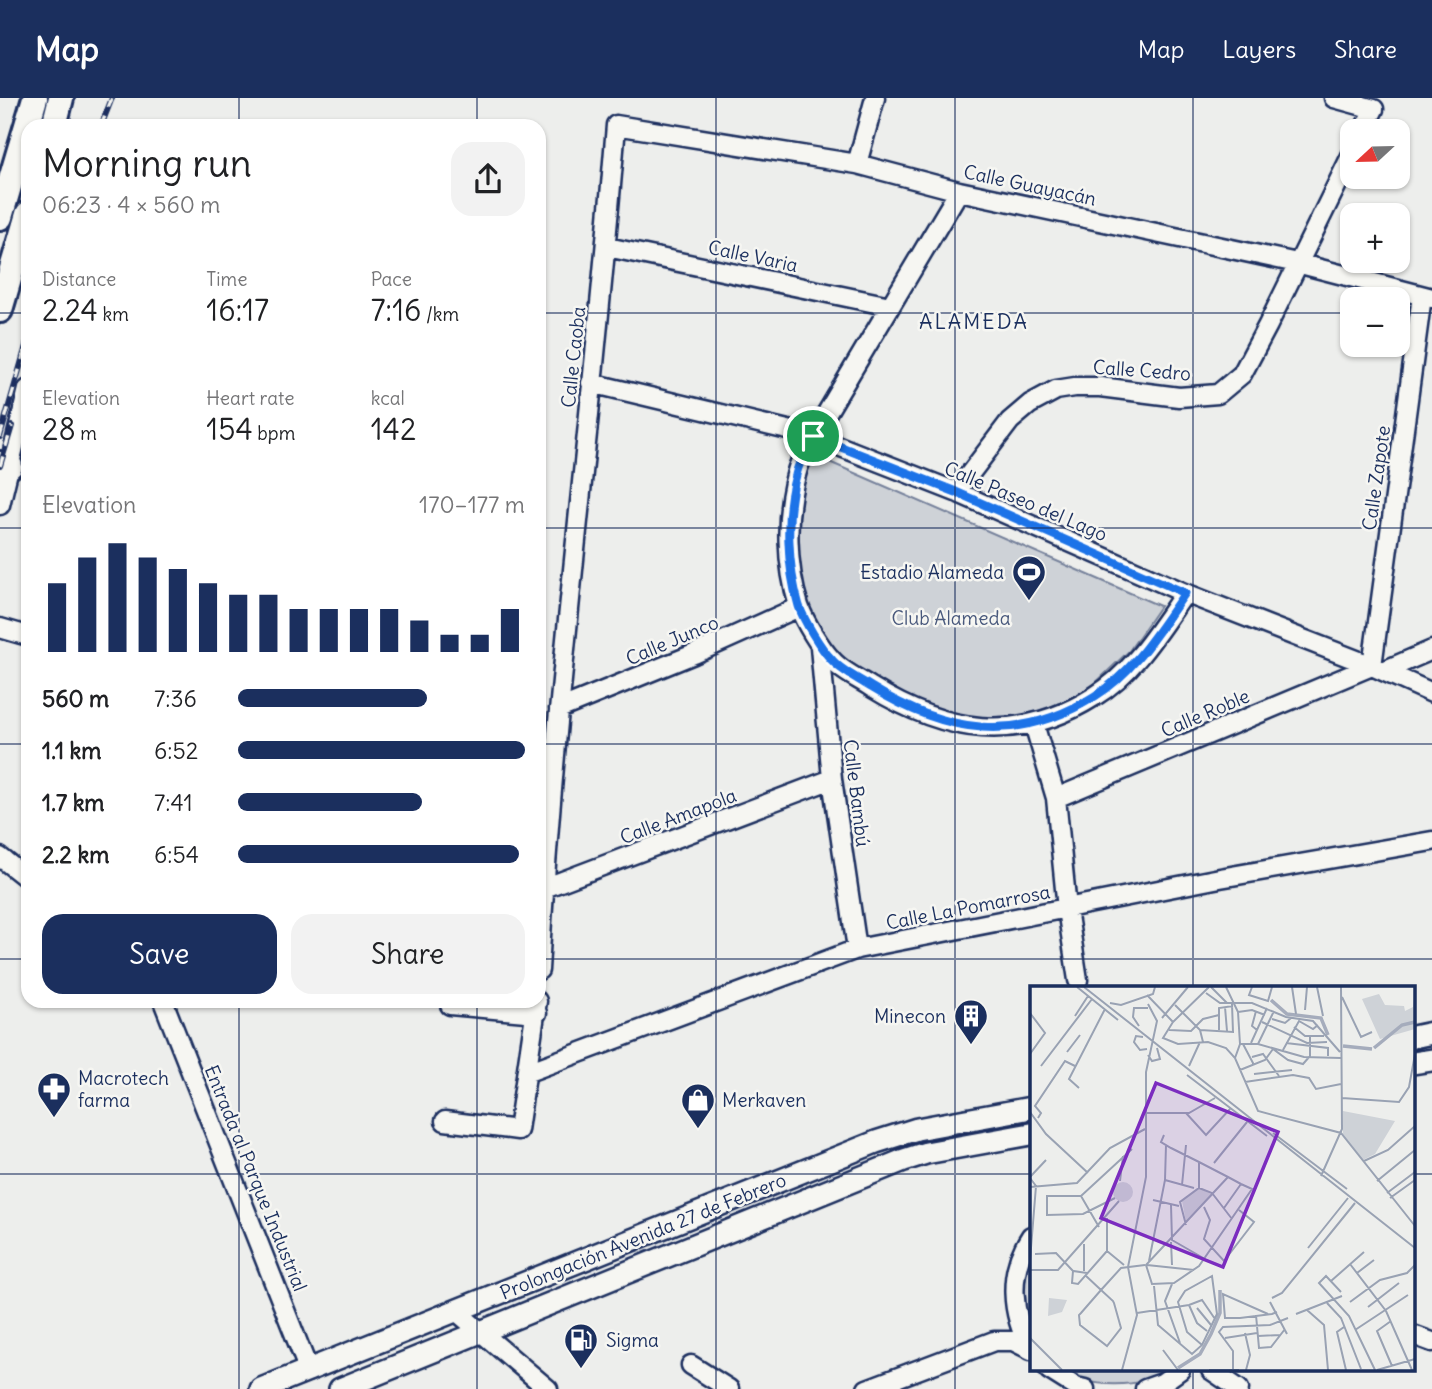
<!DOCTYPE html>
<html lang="en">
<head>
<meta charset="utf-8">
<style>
	body { margin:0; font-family:Delius,sans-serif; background:#f2f2f2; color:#202124; height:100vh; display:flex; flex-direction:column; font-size:26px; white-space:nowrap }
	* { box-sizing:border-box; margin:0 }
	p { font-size:23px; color:#757577 }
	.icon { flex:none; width:38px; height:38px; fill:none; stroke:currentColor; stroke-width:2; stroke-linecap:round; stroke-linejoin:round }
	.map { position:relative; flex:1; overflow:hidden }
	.details { position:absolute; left:21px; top:21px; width:525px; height:889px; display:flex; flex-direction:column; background:#fff; border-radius:21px; box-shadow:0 2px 5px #0004 }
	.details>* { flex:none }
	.needle { width:46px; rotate:248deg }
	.controls { position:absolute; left:1340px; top:21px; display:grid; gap:14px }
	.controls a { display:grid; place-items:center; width:70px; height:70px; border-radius:14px; background:#fff; box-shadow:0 2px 5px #0004; font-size:35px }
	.pin { position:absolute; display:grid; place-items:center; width:60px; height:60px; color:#fff; margin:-30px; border:4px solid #fff; border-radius:50%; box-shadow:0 2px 7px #0007 }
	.round { display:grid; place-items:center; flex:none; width:74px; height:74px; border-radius:21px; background:#f2f2f2 }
	.head { display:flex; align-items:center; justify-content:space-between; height:119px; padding:0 21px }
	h1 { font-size:38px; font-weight:600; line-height:52px }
	.figures { display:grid; grid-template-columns:repeat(3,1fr); gap:10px; height:119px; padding:7px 21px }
	.figures div { display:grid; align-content:center }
	.figures b { font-size:30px; font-weight:600 }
	.figures small { font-size:19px; font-weight:400 }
	.figures p { font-size:19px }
	.chart { height:196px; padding:14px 21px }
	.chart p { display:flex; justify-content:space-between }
	.chart svg { width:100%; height:126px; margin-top:7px; stroke:#1b2f5e; stroke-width:6 }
	.cta { display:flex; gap:14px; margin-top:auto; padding:14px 21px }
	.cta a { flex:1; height:80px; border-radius:21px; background:#1b2f5e; color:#fff; font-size:28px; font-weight:600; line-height:80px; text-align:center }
	.cta a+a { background:#f2f2f2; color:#202124 }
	ul { padding:0 21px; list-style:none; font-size:23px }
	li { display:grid; grid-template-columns:112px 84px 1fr; align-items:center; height:52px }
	li i { height:18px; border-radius:9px; background:#1b2f5e }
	header { display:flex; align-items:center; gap:42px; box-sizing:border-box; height:98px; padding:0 35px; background:#1b2f5e; color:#fff }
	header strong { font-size:33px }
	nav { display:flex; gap:38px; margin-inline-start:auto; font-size:24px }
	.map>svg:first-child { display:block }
	.green { fill:#ced2d7; stroke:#74809a; stroke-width:2 }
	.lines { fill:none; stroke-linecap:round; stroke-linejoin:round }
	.minor-casing { stroke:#1b2f5e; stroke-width:23 }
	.major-casing { stroke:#1b2f5e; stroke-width:26 }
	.highway-casing { stroke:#1b2f5e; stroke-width:30 }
	.minor { stroke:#f6f6f2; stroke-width:18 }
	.major { stroke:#f6f6f2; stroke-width:21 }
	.highway { stroke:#f6f6f2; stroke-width:24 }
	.rail-casing { stroke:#1b2f5e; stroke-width:6 }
	.rail { stroke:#f6f6f2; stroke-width:3.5; stroke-dasharray:10; stroke-linecap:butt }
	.route-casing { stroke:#fff; stroke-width:14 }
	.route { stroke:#1a73e8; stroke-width:9 }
	.grid { fill:none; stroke:#1b2f5e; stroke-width:2; stroke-opacity:0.55 }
	.labels { text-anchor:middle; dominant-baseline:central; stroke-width:5; stroke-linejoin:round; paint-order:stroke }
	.street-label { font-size:19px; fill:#1b2f5e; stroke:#f6f6f2 }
	.poi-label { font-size:19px; fill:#1b2f5e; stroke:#f6f6f2; text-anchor:start }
	.park-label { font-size:19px; fill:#48587c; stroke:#f6f6f2 }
	.neighbourhood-label { font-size:21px; letter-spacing:2px; fill:#1b2f5e; stroke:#f6f6f2 }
	.inset-river { fill:none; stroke:#a5acbc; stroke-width:3.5 }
	.inset-road { fill:none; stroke:#99a2b3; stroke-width:2 }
	.view { fill:#7b2cbf; fill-opacity:0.15; stroke:#7b2cbf; stroke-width:3.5 }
	.inset-edge { fill:none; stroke:#1b2f5e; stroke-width:3.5 }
</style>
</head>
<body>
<header>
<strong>Map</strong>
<nav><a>Map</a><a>Layers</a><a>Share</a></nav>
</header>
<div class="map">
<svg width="1432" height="1291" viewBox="0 0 1432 1291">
	<rect width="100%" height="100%" fill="#edeeec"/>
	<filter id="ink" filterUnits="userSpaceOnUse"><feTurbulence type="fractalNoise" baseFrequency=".0143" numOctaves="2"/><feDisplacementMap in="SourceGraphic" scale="14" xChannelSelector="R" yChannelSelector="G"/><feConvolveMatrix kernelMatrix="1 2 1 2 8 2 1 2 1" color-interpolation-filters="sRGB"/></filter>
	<g filter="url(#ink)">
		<path class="green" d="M811 356 1160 508 1129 553 1088 592 1035 616 981 623 914 609 835 559 804 507 795 445 796 400Z
			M1031 1151V1236C1016 1202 1021 1185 1031 1151Z
			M1062 1272H1168C1141 1291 1088 1291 1062 1272Z"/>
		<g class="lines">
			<g class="minor-casing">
				<path id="minor" d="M1334 0 1374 11 1363 33
					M857 66 875 0
					M959 93 813 338C807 350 799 363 796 377 785 417 786 467 799 508 804 523 821 551 832 562 841 573 859 581 871 589 945 635 1018 647 1095 598 1134 574 1159 532 1185 495
					M607 149 890 208
					M591 285 813 338 956 394 1185 495 1372 568 1432 595
					M956 394 1010 323 1030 306 1056 292 1075 289H1100L1179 299 1218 296 1242 276 1268 227 1353 54
					M0 407 28 291
					M0 530 28 538
					M820 549 832 681 857 851
					M1383 573 1432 552
					M559 611 694 556 799 509
					M1034 626 1056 700 1067 811 1078 882
					M1056 700 1372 568 1422 198
					M0 759 28 781
					M539 792 832 681
					M539 872C555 590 594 309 616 27L857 66 959 93 1297 165 1432 200
					M163 903 309 1273
					M450 907 537 915
					M528 974 857 851 1220 780 1432 743
					M445 1023 518 1032 537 903
					M1031 1138C1007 1174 1011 1216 1031 1252
					M456 1213 548 1291
					M1413 1237 1432 1244
					M691 1267 729 1291
					M1049 1272 1076 1289 1085 1291
					M1211 1272 1239 1291
					M867 1291 994 1243H1013L1031 1252
					M1145 1291 1162 1285 1180 1272"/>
			</g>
			<g class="major-casing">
				<path id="major" d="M1413 939 1432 935
					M1413 965 1432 962
					M261 1291 876 1044 917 1031 1031 1010
					M340 1291 904 1062 926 1055 1031 1036"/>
			</g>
			<g class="highway-casing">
				<path id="highway" d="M54 28 61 0
					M0 119 35 0
					M0 212 28 116
					M0 366 10 368"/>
			</g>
			<use href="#minor" class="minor"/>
			<use href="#major" class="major"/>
			<use href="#highway" class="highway"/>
			<g class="rail-casing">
				<path id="rail" d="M101 28 112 0
					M0 339 28 241
					M0 368 12 328"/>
			</g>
			<use href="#rail" class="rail"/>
		</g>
	</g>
	<g class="lines" filter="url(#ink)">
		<g class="route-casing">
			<path id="route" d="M813 338 956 394 1185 495C1159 532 1134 574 1095 598 1018 647 945 635 871 589 859 581 841 573 832 562 821 551 804 523 799 508 787 468 785 416 796 377 799 363 807 350 813 338Z"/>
		</g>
		<use href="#route" class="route"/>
	</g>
	<path class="grid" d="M239 0V28M477 0V28M716 0V1291M955 0V1291M1193 0V890M0 215H28M539 215H1353M1398 215H1432M0 430H28M539 430H1432M0 646H28M539 646H1432M0 861H28M539 861H1432M239 903V1291M477 903V1291M0 1076H1031M1413 1076H1432M1193 1272V1291"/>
	<defs>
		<g id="stadium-pin" transform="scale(1.75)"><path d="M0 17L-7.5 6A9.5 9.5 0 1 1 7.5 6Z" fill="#1b2f5e" stroke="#f6f6f2"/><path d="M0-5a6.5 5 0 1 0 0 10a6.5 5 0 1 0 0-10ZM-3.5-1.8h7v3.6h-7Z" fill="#fff"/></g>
		<g id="building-pin" transform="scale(1.75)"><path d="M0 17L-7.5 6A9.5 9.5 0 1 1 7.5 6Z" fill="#1b2f5e" stroke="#f6f6f2"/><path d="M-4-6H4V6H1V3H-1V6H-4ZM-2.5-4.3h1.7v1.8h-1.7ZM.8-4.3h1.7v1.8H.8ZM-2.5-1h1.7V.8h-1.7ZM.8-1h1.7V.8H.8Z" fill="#fff"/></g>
		<g id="pharmacy-pin" transform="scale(1.75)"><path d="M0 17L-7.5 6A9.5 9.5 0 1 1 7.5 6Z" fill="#1b2f5e" stroke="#f6f6f2"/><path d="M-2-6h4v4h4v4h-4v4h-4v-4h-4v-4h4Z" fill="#fff"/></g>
		<g id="shop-pin" transform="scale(1.75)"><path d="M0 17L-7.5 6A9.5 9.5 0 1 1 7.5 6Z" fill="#1b2f5e" stroke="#f6f6f2"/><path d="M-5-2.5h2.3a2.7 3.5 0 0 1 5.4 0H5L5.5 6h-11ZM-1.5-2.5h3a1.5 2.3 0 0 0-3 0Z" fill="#fff"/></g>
		<g id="fuel-pin" transform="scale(1.75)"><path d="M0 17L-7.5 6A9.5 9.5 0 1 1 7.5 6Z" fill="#1b2f5e" stroke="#f6f6f2"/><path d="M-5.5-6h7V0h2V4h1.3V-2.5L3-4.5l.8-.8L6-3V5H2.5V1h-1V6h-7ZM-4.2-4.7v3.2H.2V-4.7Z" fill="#fff"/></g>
	</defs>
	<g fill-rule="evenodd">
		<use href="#stadium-pin" x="1029" y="474"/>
		<use href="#building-pin" x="971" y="918"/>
		<use href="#pharmacy-pin" x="54" y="991"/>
		<use href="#shop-pin" x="698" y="1002"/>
		<use href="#fuel-pin" x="581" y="1242"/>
	</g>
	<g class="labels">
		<g class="street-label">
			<text transform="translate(1030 87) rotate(12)">Calle Guayacán</text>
			<text transform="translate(753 158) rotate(12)">Calle Varia</text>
			<text transform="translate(573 259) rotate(-84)">Calle Caoba</text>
			<text transform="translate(1142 272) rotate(4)">Calle Cedro</text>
			<text transform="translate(1376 380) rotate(-82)">Calle Zapote</text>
			<text transform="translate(1026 403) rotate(23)">Calle Paseo del Lago</text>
			<text transform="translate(672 542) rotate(-23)">Calle Junco</text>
			<text transform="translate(1205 615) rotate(-23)">Calle Roble</text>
			<text transform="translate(857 695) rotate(83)">Calle Bambú</text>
			<text transform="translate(678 718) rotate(-21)">Calle Amapola</text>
			<text transform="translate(968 809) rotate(-11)">Calle La Pomarrosa</text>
			<text transform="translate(256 1080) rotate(68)">Entrada al Parque Industrial</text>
			<text transform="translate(643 1138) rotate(-22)">Prolongación Avenida 27 de Febrero</text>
		</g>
		<g class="poi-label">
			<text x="1004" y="474" text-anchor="end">Estadio Alameda</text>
			<text x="946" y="918" text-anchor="end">Minecon</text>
			<text x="78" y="980">Macrotech<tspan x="78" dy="22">farma</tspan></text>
			<text x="722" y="1002">Merkaven</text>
			<text x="606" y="1242">Sigma</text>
		</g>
		<g class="park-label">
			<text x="951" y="520">Club Alameda</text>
		</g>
		<g class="neighbourhood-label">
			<text x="974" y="223">ALAMEDA</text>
		</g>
	</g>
	<g transform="translate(1030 888)">
		<rect width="385" height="385" fill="#edeeec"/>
		<path d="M349 8 355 19 374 20 375 25 383 21 384 12 385 43 350 53 332 13ZM313 125 365 135 345 168 333 174 313 148ZM83 206a10 10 0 1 1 20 0a10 10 0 1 1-20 0ZM169 202 183 209 156 236 152 215ZM19 312 37 314 32 326 18 330Z" fill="#ced2d7"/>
		<path class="inset-river" d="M241 14 257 28 291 32 298 49M313 60 342 63M344 62 372 39 385 36M148 382 170 368 181 348 190 327V304"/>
		<path class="inset-road" d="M47 1 88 34M54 1 385 262M181 1 197 17M196 1 208 26 210 58 205 72M222 1 219 9 238 15 242 1M262 1 266 28M287 1 293 30M176 7 190 17H222L256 31 283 35 310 66M117 9 143 36 133 52 148 58 178 56 196 62 205 72 228 125 311 147 385 240M312 11 331 51 342 46M80 17 91 19 123 8 125 1M145 19 170 44 173 56M195 21 197 45M275 24 277 1M226 25 222 40 227 44M208 26 222 24 235 29M0 27 15 47 0 68M45 30 58 10M132 32 158 1M242 33 255 37 261 32M143 36 179 1M232 36 277 57 297 56M109 40 103 31 104 22H118M264 41 275 50H294M139 44 161 45 173 33 189 29M170 44 203 46 202 18M189 44V22L203 20M113 51 106 50 104 56 110 64 117 63M221 57 237 22M256 57 298 62V70M210 58H228L274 71 311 72M213 58 224 79M228 58 244 25M253 64 269 35 283 43 288 39M37 66 50 49M118 69 122 75 130 73 127 62M222 71 233 68 249 90M11 80 62 13M159 80 170 56M210 84 235 74 243 63 258 74 273 78 280 70V51M224 88 262 84M157 89 237 150M215 96 263 89 279 92 286 103 311 98M49 102 39 93 75 23M312 112 369 116 379 101 385 68M0 126 16 148 58 187M116 127H159L185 112M156 127 176 149 200 123M8 132 11 127 5 120 35 75 45 80M243 147 317 203M134 149 131 156 141 162 169 176 198 191 211 198 222 203 169 280 144 297 122 298 116 279 198 191M334 175 358 164 385 140M169 176V202M184 177 217 136M291 190 312 143 311 1M0 191 16 174M0 192 6 200 0 274M135 194 164 202M90 195 93 170M347 195 385 164M152 199 156 159M0 201 47 197 80 162 115 143M357 207 385 186M51 210 69 241M85 212 53 228 17 229V210H51L102 163M360 212 385 194M123 214 149 220M141 219 142 254 175 273M174 221 180 234 174 253 194 275 224 236 209 224M194 222 211 198M156 239 150 216 169 202 182 207 202 233M141 256 142 279M278 262 318 212M77 265 94 279M77 265V232M5 268 26 267 43 285M119 275 135 194 136 159M320 278 356 325 382 384M117 279 164 284M0 284H28L89 215M54 285V258M57 287 43 285 42 297 48 298 77 265M327 287 344 274M55 289 71 304 83 315 84 317 91 342 77 360 50 339 49 329 51 327 71 304 91 282 115 279M301 295 334 266M0 298V323M142 298 135 315 150 357M124 300 128 339 162 368 172 359 187 328 182 290 155 305 148 316 157 346 172 359M311 306 296 290 289 297 319 330 345 384M242 312 252 307 325 217M240 316 257 348M320 316 350 294 377 287 385 279M297 317 311 332 331 383M159 319 172 314 185 333M159 319 167 337 177 345M338 321 369 297M167 322 181 339M277 324 294 339 298 384M107 327 159 319M238 328 193 308 195 332H210L242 328 247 326M266 328 312 310M226 329 229 362 241 361 255 343M361 335 347 345 362 380M314 341 307 346 316 384M325 344 378 309M215 347 220 369 216 384M228 350 250 349M0 352 32 384M195 352 227 347M133 364 148 384M203 383V365L189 346 193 341 240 339 258 332M92 384 107 329 98 281 116 191V86L127 35 118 18M179 384H209M347 384 385 373"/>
		<path class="view" d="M126 97 248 146 193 281 71 232Z"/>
		<rect width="385" height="385" class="inset-edge"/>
	</g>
</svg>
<div class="controls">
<a><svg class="needle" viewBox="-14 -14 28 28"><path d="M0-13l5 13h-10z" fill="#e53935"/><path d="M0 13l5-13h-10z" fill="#757577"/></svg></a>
<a>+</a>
<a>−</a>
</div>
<div class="pin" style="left:813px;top:338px;background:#1e9e55"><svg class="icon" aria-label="arrive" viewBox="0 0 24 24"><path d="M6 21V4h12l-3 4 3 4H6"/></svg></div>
<section class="details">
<div class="head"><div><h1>Morning run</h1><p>06:23 · 4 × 560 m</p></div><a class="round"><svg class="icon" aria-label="share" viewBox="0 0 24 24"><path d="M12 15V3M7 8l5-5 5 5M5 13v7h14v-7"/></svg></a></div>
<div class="figures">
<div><p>Distance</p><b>2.24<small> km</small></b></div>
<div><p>Time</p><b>16:17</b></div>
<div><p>Pace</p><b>7:16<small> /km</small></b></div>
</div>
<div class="figures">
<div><p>Elevation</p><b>28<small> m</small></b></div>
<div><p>Heart rate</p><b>154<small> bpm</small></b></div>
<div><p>kcal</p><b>142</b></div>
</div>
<div class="chart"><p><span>Elevation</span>170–177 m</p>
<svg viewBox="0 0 160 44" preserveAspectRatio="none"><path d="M5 44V20M15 44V11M25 44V6M35 44V11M45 44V15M55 44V20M65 44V24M75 44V24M85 44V29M95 44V29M105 44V29M115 44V29M125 44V33M135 44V38M145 44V38M155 44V29"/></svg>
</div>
<ul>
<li><b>560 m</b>7:36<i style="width:66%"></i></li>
<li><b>1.1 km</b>6:52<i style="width:100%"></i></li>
<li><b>1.7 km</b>7:41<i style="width:64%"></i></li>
<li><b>2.2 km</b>6:54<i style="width:98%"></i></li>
</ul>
<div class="cta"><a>Save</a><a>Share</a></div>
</section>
</div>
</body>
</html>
